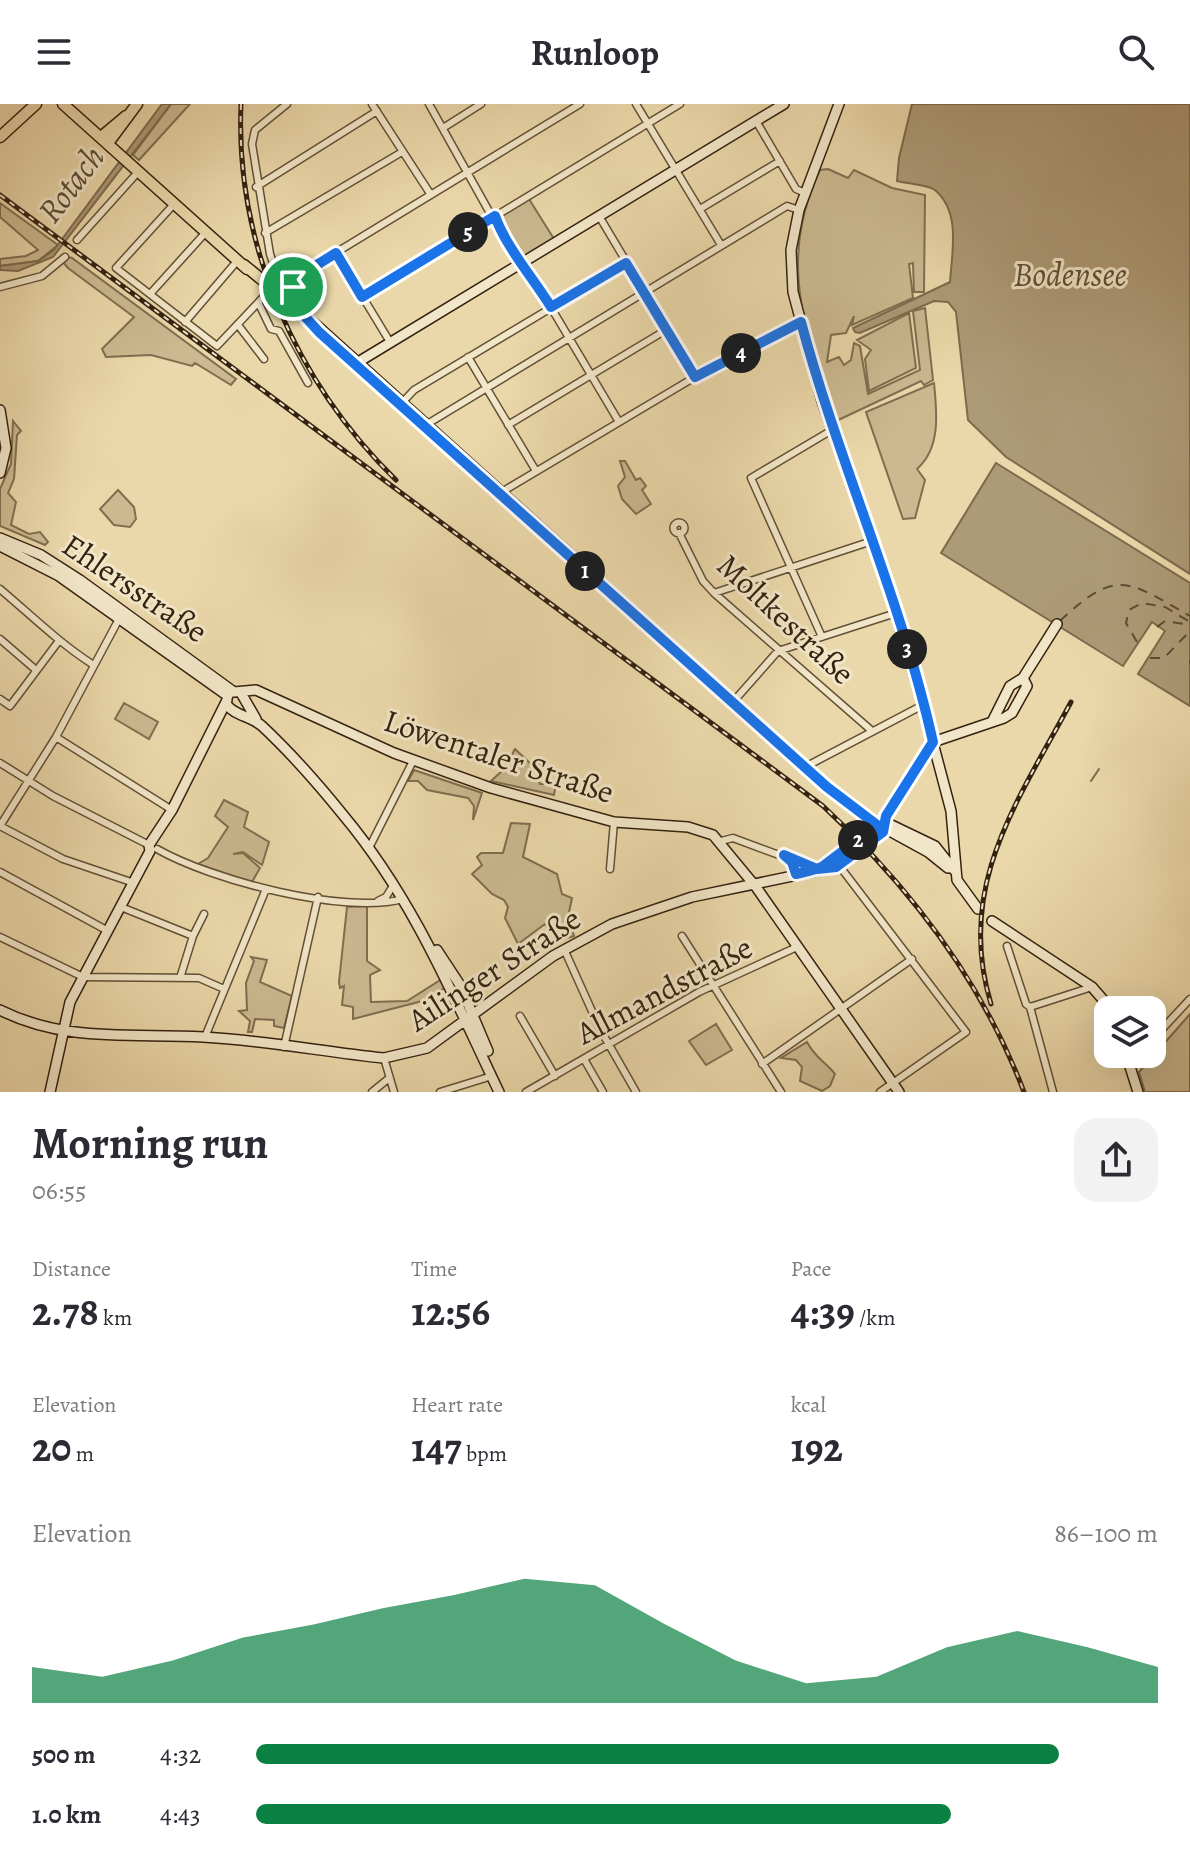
<!DOCTYPE html>
<html lang="en">
<head>
<meta charset="utf-8">
<style>
	body { margin:0; font-family:Alegreya,serif; background:#f2f2f3; color:#2b2b33; height:100vh; display:flex; flex-direction:column; font-size:30px; white-space:nowrap }
	* { box-sizing:border-box; margin:0 }
	p { font-size:26px; color:#7c7c81 }
	.icon { flex:none; width:44px; height:44px; fill:none; stroke:currentColor; stroke-width:2; stroke-linecap:round; stroke-linejoin:round }
	.map { position:relative; height:988px; overflow:hidden }
	.sheet { display:flex; flex-direction:column; background:#fff; flex:1 }
	.sheet>* { flex:none }
	.fabs { position:absolute; left:1094px; top:892px; display:grid; gap:16px }
	.fabs a { display:grid; place-items:center; width:72px; height:72px; border-radius:16px; background:#fff; box-shadow:0 8px 32px #0002; font-size:40px }
	.pin { position:absolute; display:grid; place-items:center; width:68px; height:68px; color:#fff; margin:-34px; border:4px solid #fff; border-radius:50%; box-shadow:0 2px 8px #0007 }
	.km { position:absolute; width:40px; height:40px; margin:-20px; border-radius:50%; background:#222; color:#fff; font-size:22px; line-height:40px; text-align:center }
	.round { display:grid; place-items:center; flex:none; width:84px; height:84px; border-radius:24px; background:#f2f2f3 }
	.headline { display:flex; align-items:center; justify-content:space-between; height:136px; padding:0 32px }
	h1 { font-size:44px; font-weight:700; line-height:60px }
	.figures { display:grid; grid-template-columns:repeat(3,1fr); gap:12px; height:136px; padding:8px 32px }
	.figures div { display:grid; align-content:center }
	.figures b { font-size:40px; font-weight:700 }
	.figures small { font-size:22px; font-weight:400 }
	.figures p { font-size:22px }
	.chart { height:224px; padding:16px 32px }
	.chart p { display:flex; justify-content:space-between }
	.chart svg { width:100%; height:144px; margin-top:8px; fill:#0b8043; opacity:.7 }
	ul { padding:0 32px; list-style:none; font-size:26px }
	li { display:grid; grid-template-columns:128px 96px 1fr; align-items:center; height:60px }
	li i { height:20px; border-radius:10px; background:#0b8043 }
	header { display:flex; justify-content:space-between; align-items:center; height:104px; padding:0 32px; background:#fff; font-size:36px; font-weight:700 }
	.map>svg:first-child { display:block }
	.green { fill:#ccb990; stroke:#806e50; stroke-width:2 }
	.water { fill:#ad9a76; stroke:#7d6a4d; stroke-width:2 }
	.lines { fill:none; stroke-linecap:round; stroke-linejoin:round }
	.stream { stroke:#7d6a4d; stroke-width:2 }
	.ferry { stroke:#5e4c34; stroke-width:2; stroke-dasharray:10 8; stroke-linecap:butt }
	.street-casing { stroke:#625036; stroke-width:9 }
	.secondary-casing { stroke:#342210; stroke-width:12 }
	.primary-casing { stroke:#342210; stroke-width:13 }
	.street { stroke:#f2e6c8; stroke-width:6 }
	.secondary { stroke:#f2e6c8; stroke-width:9 }
	.primary { stroke:#ebd8aa; stroke-width:10 }
	.rail-casing { stroke:#342210; stroke-width:5 }
	.rail { stroke:#f2e6c8; stroke-width:2; stroke-dasharray:6; stroke-linecap:butt }
	.route-casing { stroke:#fff; stroke-width:16 }
	.route { stroke:#1a73e8; stroke-width:10 }
	.labels { text-anchor:middle; dominant-baseline:central; stroke-width:6; stroke-linejoin:round; paint-order:stroke }
	.street-label { font-size:32px; fill:#342210; stroke:#f2e6c8 }
	.water-label { font-size:34px; font-style:italic; fill:#5e4c34; stroke:#f2e6c8 }
</style>
</head>
<body>
<header><svg class="icon" aria-label="menu" viewBox="0 0 24 24"><path d="M4 6h16M4 12h16M4 18h16"/></svg>Runloop<svg class="icon" aria-label="search" viewBox="0 0 24 24"><circle cx="10" cy="10" r="6"/><path d="M15 15l6 6"/></svg></header>
<div class="map">
<svg width="1190" height="988" viewBox="0 0 1190 988">
	<rect width="100%" height="100%" fill="#ebd8aa"/>
	<filter id="stains"><feTurbulence type="fractalNoise" baseFrequency=".0025" numOctaves="4"/><feColorMatrix values="0 0 0 0 .2 0 0 0 0 .09 0 0 0 0 .02 0 0 0 .5 -.17"/></filter>
	<radialGradient id="worn" r=".72"><stop offset=".6" stop-color="#630" stop-opacity="0"/><stop offset="1" stop-color="#630" stop-opacity=".3"/></radialGradient>
	<path class="green" d="M171 0H190L139 56 133 51Z
		M828 65 848 74 854 66 892 84 925 91 924 188H914L913 159 909 160 913 194 852 221 854 212 846 229 831 231 827 258 839 253 844 261 851 256 854 239 860 242 868 290 920 266 913 207 925 204 933 276 924 281 921 277 834 318C807 227 776 159 820 66Z
		M529 95 554 135 525 154 510 135 500 112Z
		M0 99 58 141 38 157 0 162V155L26 152 38 146 0 113Z
		M68 153 72 154 236 275 231 281 195 259 192 262 151 251 106 253 102 245 134 213 68 164 63 158Z
		M909 209 916 264 869 287 865 255 871 246 857 236Z
		M934 279C937 309 941 344 917 365L925 376 915 414 903 415 866 308Z
		M13 317 21 327 17 331 14 375 8 389 16 398 11 421 29 430 40 428 48 438 45 441 0 422V385L11 360Z
		M620 357H625L636 376 640 374 646 382 642 386 651 400 636 410 622 395 618 382 625 373Z
		M118 386 134 403 136 415 130 423 114 421 100 405Z
		M124 599 158 618 149 635 115 615Z
		M515 645 533 662 537 658 542 663 529 671 530 676 539 677 540 680H556L554 691 491 677 503 666Z
		M414 666 482 689 473 716 474 702 468 694 427 686 418 677H408Z
		M224 696 248 708 244 723 269 738 262 761 243 748 233 750 243 749 260 764 252 778 198 760 208 754 228 723 215 712Z
		M511 719 530 720 523 753 557 770 562 790 572 794 568 813 574 832 559 836 545 820 518 840 505 814 508 803 504 796 492 790 472 770 482 761 477 753 481 749H503Z
		M367 802V857L380 866 370 871 371 898 407 897 442 875 446 883 426 896 353 915V903L342 901 344 882 340 884 339 878 347 803Z
		M251 853 267 856 260 878 292 892 284 924 274 922V916L255 915 252 928H248L250 917 239 907 247 906 246 879 254 857Z
		M1190 910V988H1145L1139 968Z
		M716 920 732 946 706 961 689 937Z
		M807 938C816 955 825 957 835 970L830 982 822 987 800 977 802 963 796 956 781 954Z"/>
	<path class="water" d="M162 0H171L53 153 18 167 0 166V162L38 157 54 146Z
		M912 0H1190V470L1006 353 968 316 956 208 948 198 934 197 860 229 855 228 853 224 950 178C952 148 961 108 935 86 927 80 907 80 897 77L899 54Z
		M996 359 1190 479V602L1138 570 1165 527 1152 518 1123 562 941 449Z"/>
	<g class="lines">
		<path class="stream" d="M1091 677 1099 665"/>
		<path class="ferry" d="M1060 517C1117 463 1128 477 1190 512
			M1157 523 1165 517 1190 521
			M1137 538 1126 519 1129 506 1142 499 1165 503 1190 518
			M1150 554H1164L1190 527
			M1190 556V560"/>
		<g class="street-casing">
			<path id="street" d="M287 0 255 26 252 40 270 150 276 168 293 183 298 205
				M372 0 431 91
				M429 0 505 136 524 158 619 318
				M636 0 721 141
				M756 17 796 85 805 89
				M443 24 481 0
				M256 83 377 7
				M175 99 116 164 217 242 270 186
				M700 105 780 57
				M599 112 695 273
				M265 129 402 48
				M77 136 139 67
				M336 149 390 238
				M0 183 42 172 65 153
				M150 190 207 127
				M281 190 314 162 580 0
				M362 193 680 0
				M259 200 271 225 279 227 308 279
				M185 218 238 156
				M238 221 264 255
				M468 253 536 367
				M400 301 414 286 626 159
				M508 321 666 226
				M424 322 787 102 799 106
				M500 389 695 273 801 218
				M673.5 424a5.5 5.5 0 1 1 11 0a5.5 5.5 0 1 1-11 0Z
				M679 429 703 477 714 489 872 627
				M0 485C31 511 58 538 92 560
				M714 489 872 437
				M120 513 56 633 0 722 63 755 134 779
				M822 533 751 374 832 326
				M0 535 36 566
				M0 595 10 602 58 538
				M733 598 778 547 896 509
				M56 633 172 706
				M0 659 53 692 149 741
				M805 663 923 601
				M721 737 733 734 817 765
				M369 744 413 657
				M157 745C211 776 344 811 403 795
				M836 763 841 764 966 928 880 988
				M610 765 614 718
				M0 768 108 827
				M378 797 386 793 394 780
				M121 803 193 832
				M682 832 781 988
				M0 833 83 873 199 874 224 885
				M1007 842 1026 900 1030 903 1053 988
				M564 845 600 925 636 988
				M180 874 193 832 204 810
				M1030 903 1092 883
				M520 912 555 972
				M205 933 266 785
				M1152 936 1190 895
				M284 943 318 793
				M384 954 394 988
				M584 955 603 988
				M1128 956 1143 950
				M762 960 912 855
				M372 988 388 975
				M440 988 492 972
				M526 988 699 888 797 843"/>
		</g>
		<g class="secondary-casing">
			<path id="secondary" d="M839 0 799 106 791 146 793 188 822 297 883 467 923 601 951 707 957 776 978 805
				M355 260 784 0
				M0 306 6 344 0 369
				M0 434 41 451 80 476 234 588 256 586 394 649 491 684 614 718 688 723 713 731 756 783 899 988
				M0 442 59 472 228 592
				M1023 574 1057 520
				M241 589 256 615
				M227 601C234 611 252 613 262 622 292 650 319 681 344 712 414 796 453 892 499 988
				M883 717 935 742 954 766
				M886 725 928 748 948 764
				M150 747 149 741 172 706 227 596
				M823 763 883 717 933 638 1004 614 1012 609 1027 582 1023 574 1010 582 992 618
				M992 817 1092 883 1112 906
				M437 846 460 881 488 947
				M0 906C66 939 132 929 203 933 263 936 324 948 384 954L427 944 553 852 612 820 692 793 836 763 885 725
				M1126 950 1138 988
				M50 988 70 898 150 747"/>
		</g>
		<g class="primary-casing">
			<path id="primary" d="M63 0 247 165
				M0 33 36 0
				M101 33 126 12
				M108 39 137 0
				M244 161 299 206 827 683 877 721"/>
		</g>
		<use href="#street" class="street"/>
		<use href="#secondary" class="secondary"/>
		<use href="#primary" class="primary"/>
		<g class="rail-casing">
			<path id="rail" d="M241 0C235 141 296 278 396 376
				M0 91 823 702C910 783 982 877 1024 988
				M991 900C955 782 1018 697 1071 598"/>
		</g>
		<use href="#rail" class="rail"/>
	</g>
	<g class="lines">
		<g class="route-casing">
			<path id="route" d="M293 183 299 206 319 228 827 683 877 721 822 763C813 766 805 768 796 770L792 758 784 751 817 765 836 763 883 728 886 712 933 638C901 494 839 360 801 218L695 273 626 159 551 203C533 174 506 143 495 112L362 193 336 149 299 172 293 183"/>
		</g>
		<use href="#route" class="route"/>
	</g>
	<g class="labels">
		<g class="street-label">
			<text transform="translate(135 484) rotate(34)">Ehlersstraße</text>
			<text transform="translate(786 515) rotate(43)">Moltkestraße</text>
			<text transform="translate(499 652) rotate(18)">Löwentaler Straße</text>
			<text transform="translate(494 865) rotate(-33)">Ailinger Straße</text>
			<text transform="translate(664 886) rotate(-28)">Allmandstraße</text>
		</g>
		<g class="water-label">
			<text transform="translate(71 80) rotate(-53)">Rotach</text>
			<text x="1070" y="170">Bodensee</text>
		</g>
	</g>
	<rect width="100%" height="100%" filter="url(#stains)"/>
	<rect width="100%" height="100%" fill="url(#worn)"/>
</svg>
<div class="fabs">
<a><svg class="icon" aria-label="layers" viewBox="0 0 24 24"><path d="M12 4l9 5-9 5-9-5zM3 14l9 5 9-5"/></svg></a>
</div>
<div class="pin" style="left:293px;top:183px;background:#1e9e55"><svg class="icon" aria-label="arrive" viewBox="0 0 24 24"><path d="M6 21V4h12l-3 4 3 4H6"/></svg></div>
<b class="km" style="left:585px;top:467px">1</b>
<b class="km" style="left:858px;top:736px">2</b>
<b class="km" style="left:907px;top:545px">3</b>
<b class="km" style="left:741px;top:249px">4</b>
<b class="km" style="left:468px;top:128px">5</b>
</div>
<section class="sheet">
<div class="headline"><div><h1>Morning run</h1><p>06:55</p></div><a class="round"><svg class="icon" aria-label="share" viewBox="0 0 24 24"><path d="M12 15V3M7 8l5-5 5 5M5 13v7h14v-7"/></svg></a></div>
<div class="figures">
<div><p>Distance</p><b>2.78<small> km</small></b></div>
<div><p>Time</p><b>12:56</b></div>
<div><p>Pace</p><b>4:39<small> /km</small></b></div>
</div>
<div class="figures">
<div><p>Elevation</p><b>20<small> m</small></b></div>
<div><p>Heart rate</p><b>147<small> bpm</small></b></div>
<div><p>kcal</p><b>192</b></div>
</div>
<div class="chart"><p><span>Elevation</span>86–100 m</p>
<svg viewBox="0 0 160 44" preserveAspectRatio="none"><path d="M0 44V33L10 36L20 31L30 24L40 20L50 15L60 11L70 6L80 8L90 20L100 31L110 38L120 36L130 27L140 22L150 27L160 33V44z"/></svg>
</div>
<ul>
<li><b>500 m</b>4:32<i style="width:89%"></i></li>
<li><b>1.0 km</b>4:43<i style="width:77%"></i></li>
</ul>
</section>
</body>
</html>
